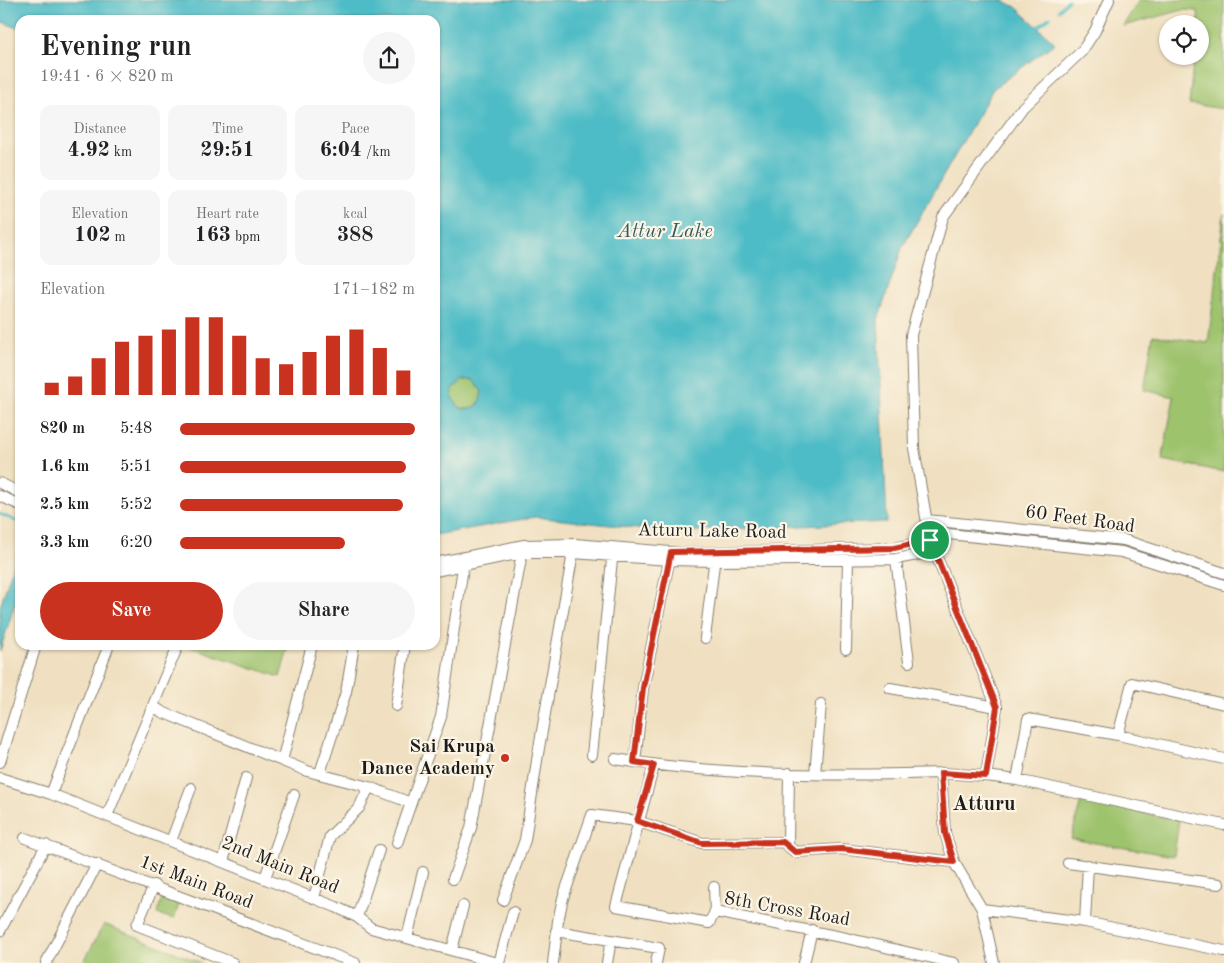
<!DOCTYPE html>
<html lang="en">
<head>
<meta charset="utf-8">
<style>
	body { margin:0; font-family:"Old Standard TT",serif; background:#f6f6f6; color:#202124; height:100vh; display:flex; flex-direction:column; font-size:19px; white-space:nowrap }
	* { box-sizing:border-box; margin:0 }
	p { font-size:16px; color:#757577 }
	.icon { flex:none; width:28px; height:28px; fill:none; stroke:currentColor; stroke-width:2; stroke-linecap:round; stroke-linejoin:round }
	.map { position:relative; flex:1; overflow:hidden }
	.drawer { position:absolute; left:15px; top:15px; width:425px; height:635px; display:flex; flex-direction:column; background:#fff; border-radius:15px; box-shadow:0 1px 4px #0004 }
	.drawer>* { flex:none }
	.controls { position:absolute; left:1159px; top:15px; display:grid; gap:10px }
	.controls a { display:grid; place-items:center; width:50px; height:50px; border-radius:50%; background:#fff; box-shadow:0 1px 4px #0004; font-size:25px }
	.pin { position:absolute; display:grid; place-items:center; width:42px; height:42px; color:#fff; margin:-21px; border:2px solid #fff; border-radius:50%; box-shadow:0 1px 5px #0007 }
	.round { display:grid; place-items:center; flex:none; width:52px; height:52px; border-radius:26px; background:#f6f6f6 }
	.overview { display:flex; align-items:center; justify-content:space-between; height:85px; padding:0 25px }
	h1 { font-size:28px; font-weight:800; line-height:38px }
	.figures { display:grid; grid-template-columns:repeat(3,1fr); gap:8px; height:85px; padding:5px 25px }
	.figures div { display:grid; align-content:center; border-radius:12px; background:#f6f6f6; text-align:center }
	.figures b { font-size:21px; font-weight:800 }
	.figures small { font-size:14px; font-weight:400 }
	.figures p { font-size:14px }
	.chart { height:140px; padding:10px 25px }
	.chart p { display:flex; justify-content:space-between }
	.chart svg { width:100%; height:90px; margin-top:5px; stroke:#c8321e; stroke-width:6 }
	.button { display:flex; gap:10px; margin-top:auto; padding:10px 25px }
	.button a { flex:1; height:58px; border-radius:30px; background:#c8321e; color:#fff; font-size:20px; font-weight:800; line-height:58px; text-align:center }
	.button a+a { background:#f6f6f6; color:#202124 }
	ul { padding:0 25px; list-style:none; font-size:16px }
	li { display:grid; grid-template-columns:80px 60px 1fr; align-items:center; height:38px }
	li i { height:12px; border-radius:6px; background:#c8321e }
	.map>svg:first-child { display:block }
	.green { fill:#9ec36d; stroke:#5d7044 }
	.water { fill:#4ebcc6; stroke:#356c71; fill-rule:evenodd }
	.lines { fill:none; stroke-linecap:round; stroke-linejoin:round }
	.stream { stroke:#4ebcc6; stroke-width:3 }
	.minor-casing { stroke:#867e6e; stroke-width:12 }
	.minor { stroke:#fff; stroke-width:10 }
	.route-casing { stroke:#fff; stroke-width:10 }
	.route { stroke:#c8321e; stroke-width:6 }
	.poi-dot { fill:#c8321e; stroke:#fcf5e5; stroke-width:2 }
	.labels { text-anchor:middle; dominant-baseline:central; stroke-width:4.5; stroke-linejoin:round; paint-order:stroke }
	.street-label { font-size:19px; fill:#1c1c1c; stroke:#fcf5e5 }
	.poi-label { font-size:19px; font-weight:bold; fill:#1c1c1c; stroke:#fcf5e5; text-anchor:end }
	.water-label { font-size:20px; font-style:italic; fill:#305c60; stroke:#fcf5e5 }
	.quarter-label { font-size:21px; font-weight:bold; fill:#1c1c1c; stroke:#fcf5e5 }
</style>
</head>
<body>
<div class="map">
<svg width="1224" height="963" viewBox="0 0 1224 963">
	<rect width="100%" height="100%" fill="#fcf5e5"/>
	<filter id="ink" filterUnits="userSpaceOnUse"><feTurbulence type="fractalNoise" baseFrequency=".02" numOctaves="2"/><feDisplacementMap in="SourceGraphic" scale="10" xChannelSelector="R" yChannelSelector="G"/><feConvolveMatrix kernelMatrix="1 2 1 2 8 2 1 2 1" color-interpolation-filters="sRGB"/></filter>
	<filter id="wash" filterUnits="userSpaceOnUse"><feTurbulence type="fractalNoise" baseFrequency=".0096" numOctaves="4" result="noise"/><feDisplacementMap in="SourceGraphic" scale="20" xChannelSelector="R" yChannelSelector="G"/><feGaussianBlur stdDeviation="1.12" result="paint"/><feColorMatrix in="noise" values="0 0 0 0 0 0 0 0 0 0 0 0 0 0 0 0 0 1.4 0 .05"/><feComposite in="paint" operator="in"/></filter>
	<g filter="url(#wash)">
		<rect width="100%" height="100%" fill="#f0e0c1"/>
		<path class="green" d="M1139 0H1224V109L1189 104 1194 56H1200L1198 11 1183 10 1123 26Z
			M1224 214V472L1162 460 1174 397 1144 390 1153 335 1208 343Z
			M452 394a15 15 0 1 1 30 0a15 15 0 1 1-30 0Z
			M184 645H289L280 677Z
			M1081 801 1179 820 1174 856 1071 839Z
			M162 898 179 904 174 919 157 914Z
			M104 924 202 963H83Z"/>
		<path class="water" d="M0 0H1002L1016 7 1055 43 993 89 902 248 878 320 887 522 675 532 535 517 435 535V20H20V29L0 21ZM463 380H473L482 391 479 404 471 409H461L452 398 453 388Z
			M20 543V588L0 651V607Z"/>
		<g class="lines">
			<path class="stream" d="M1059 10 1068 0
				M1035 29 1050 17
				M0 514 20 523"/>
		</g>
	</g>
	<g filter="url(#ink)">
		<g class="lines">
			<g class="minor-casing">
				<path id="minor" d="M0 483 20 493
					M0 496 20 505
					M927 520 1124 540 1224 573
					M929 532 1122 552 1224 585
					M671 552 643 688 635 762C736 776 839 776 941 773
					M896 559 909 662
					M435 563 524 545 575 544 682 553 894 548 930 540
					M435 571 522 553H573L669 560 715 561 896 559 933 552
					M705 638 715 556
					M846 649 848 560
					M890 688 997 707
					M153 706 162 712 307 771 369 787 411 803
					M396 706 405 645
					M1118 735 1132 683 1224 704
					M592 755 613 550
					M615 759 635 762
					M282 761 312 645
					M0 762 36 645
					M654 765 616 906 709 923 715 912 846 938 954 963
					M320 773 346 692 354 645
					M815 774 821 704
					M986 776 1017 780 1224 825
					M0 778 51 794 109 645
					M1017 780 1028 719 1118 735 1224 759
					M51 794 336 907 357 917 371 928 497 963
					M107 816 177 648
					M25 838 355 963
					M171 841 191 788
					M397 843 441 717 464 560
					M788 846 789 773
					M223 862 246 778
					M1068 863 1219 884
					M265 878 294 795
					M453 879 471 828 523 548
					M154 885 137 925 233 963
					M714 887 715 912
					M314 898 330 836 359 808 369 787
					M503 900 525 840 538 754 574 547
					M982 909 1085 922 1224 951
					M357 917 379 850
					M1085 922 1088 865
					M0 931 46 845
					M556 931 659 948 656 963
					M407 938 423 872
					M452 950 463 906
					M46 963 97 864
					M499 963 513 912
					M553 963 558 921 563 898 592 815 637 821 702 843 783 842 795 852 841 849 954 862
					M607 963 611 940
					M804 963 812 930
					M994 963 982 909 954 862 945 833 941 773 986 776 997 707 930 540 914 448 911 335 943 217 1023 107 1082 51 1095 31 1109 0"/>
			</g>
			<use href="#minor" class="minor"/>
		</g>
	</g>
	<g class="lines" filter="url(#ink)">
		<g class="route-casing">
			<path id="route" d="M930 540 997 707 986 776 941 773 945 833 954 862 841 849 795 852 783 842 702 843 637 821 654 765 634 762 643 688 671 552 894 548Z"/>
		</g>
		<use href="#route" class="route"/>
	</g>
	<circle class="poi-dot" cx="505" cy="758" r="5"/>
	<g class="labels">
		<g class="street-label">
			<text transform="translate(1080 520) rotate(8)">60 Feet Road</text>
			<text transform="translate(712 532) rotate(1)">Atturu Lake Road</text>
			<text transform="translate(280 866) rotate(22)">2nd Main Road</text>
			<text transform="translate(196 883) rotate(21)">1st Main Road</text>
			<text transform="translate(787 910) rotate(10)">8th Cross Road</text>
		</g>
		<g class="poi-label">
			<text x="495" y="747">Sai Krupa<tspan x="495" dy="22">Dance Academy</tspan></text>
		</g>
		<g class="water-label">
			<text x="665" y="232">Attur Lake</text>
		</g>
		<g class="quarter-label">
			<text x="984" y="804">Atturu</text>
		</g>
	</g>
</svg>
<div class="controls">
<a><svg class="icon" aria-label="locate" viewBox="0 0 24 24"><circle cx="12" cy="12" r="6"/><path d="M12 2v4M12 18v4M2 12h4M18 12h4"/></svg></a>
</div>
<div class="pin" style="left:930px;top:540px;background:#1e9e55"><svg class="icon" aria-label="arrive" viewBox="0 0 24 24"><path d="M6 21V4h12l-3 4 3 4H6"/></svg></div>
<section class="drawer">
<div class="overview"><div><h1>Evening run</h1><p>19:41 · 6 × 820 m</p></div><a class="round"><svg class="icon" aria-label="share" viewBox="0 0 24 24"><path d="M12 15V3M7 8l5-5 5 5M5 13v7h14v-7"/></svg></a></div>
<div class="figures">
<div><p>Distance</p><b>4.92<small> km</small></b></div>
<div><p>Time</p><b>29:51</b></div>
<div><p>Pace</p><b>6:04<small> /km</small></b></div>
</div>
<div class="figures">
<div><p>Elevation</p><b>102<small> m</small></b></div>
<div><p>Heart rate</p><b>163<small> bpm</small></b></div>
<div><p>kcal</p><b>388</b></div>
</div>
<div class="chart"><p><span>Elevation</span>171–182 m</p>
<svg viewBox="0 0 160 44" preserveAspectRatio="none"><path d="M5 44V38M15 44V35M25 44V26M35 44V18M45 44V15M55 44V12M65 44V6M75 44V6M85 44V15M95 44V26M105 44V29M115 44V23M125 44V15M135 44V12M145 44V21M155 44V32"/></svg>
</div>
<ul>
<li><b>820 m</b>5:48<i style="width:100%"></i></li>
<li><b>1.6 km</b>5:51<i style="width:96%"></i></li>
<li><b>2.5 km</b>5:52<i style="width:95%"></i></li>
<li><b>3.3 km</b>6:20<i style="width:70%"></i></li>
</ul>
<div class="button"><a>Save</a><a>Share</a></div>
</section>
</div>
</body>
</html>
